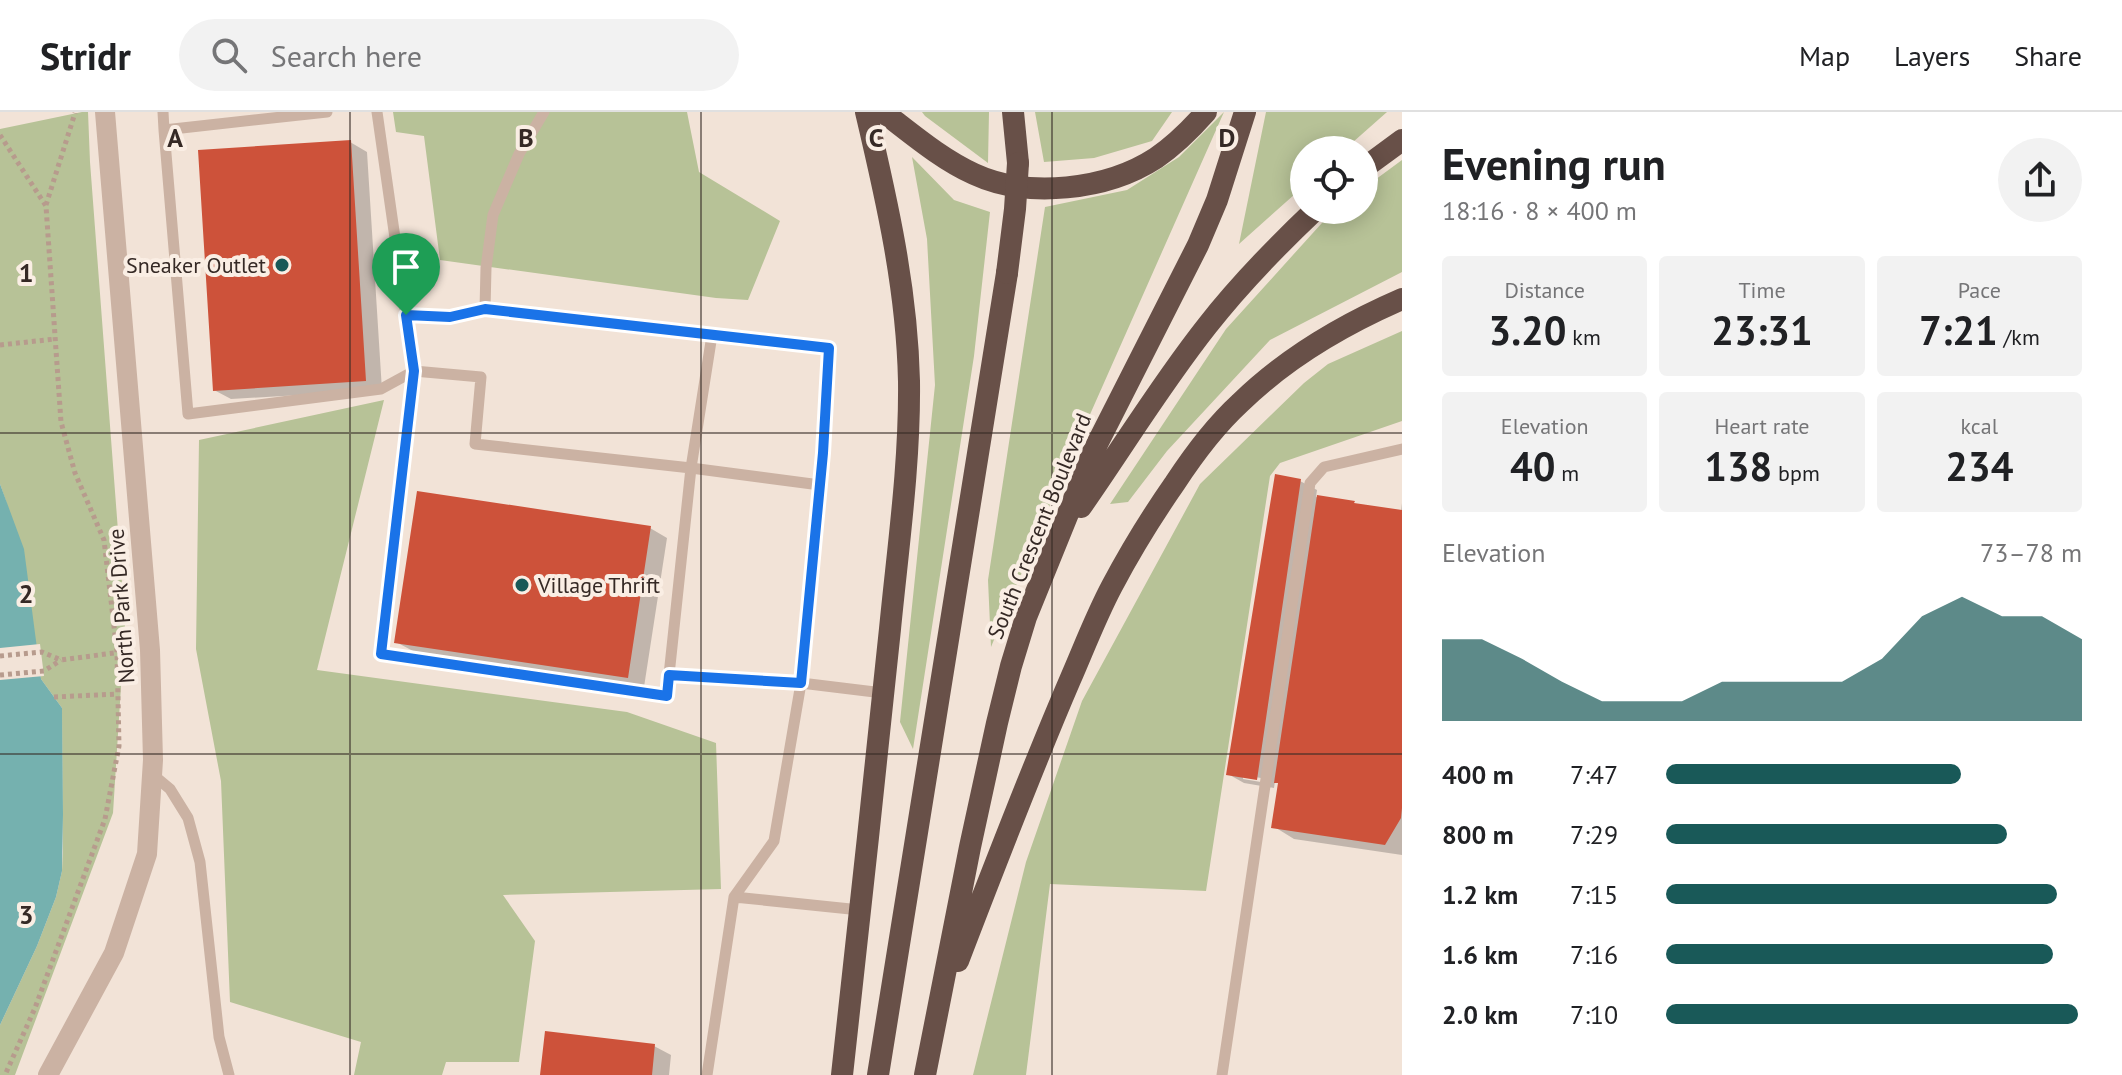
<!DOCTYPE html>
<html lang="en">
<head>
<meta charset="utf-8">
<style>
	body { margin:0; font-family:"PT Sans",sans-serif; background:#f2f2f2; color:#202124; height:100vh; display:flex; flex-direction:column; font-size:30px; white-space:nowrap }
	* { box-sizing:border-box; margin:0 }
	p { font-size:26px; color:#757577 }
	.icon { flex:none; width:44px; height:44px; fill:none; stroke:currentColor; stroke-width:2; stroke-linecap:round; stroke-linejoin:round }
	.map { position:relative; flex:1; overflow:hidden }
	.sheet { display:flex; flex-direction:column; background:#fff; width:720px }
	.sheet>* { flex:none }
	.fabs { position:absolute; left:1290px; top:24px; display:grid; gap:16px }
	.fabs a { display:grid; place-items:center; width:88px; height:88px; border-radius:50%; background:#fff; box-shadow:0 4px 20px #0003; font-size:40px }
	.pin { position:absolute; display:grid; place-items:center; width:68px; height:68px; color:#fff; margin:-82px -34px; border-radius:50% 50% 50% 0; rotate:-45deg; box-shadow:0 0 8px #0007 }
	.pin .icon { rotate:45deg }
	.round { display:grid; place-items:center; flex:none; width:84px; height:84px; border-radius:42px; background:#f2f2f2 }
	.head { display:flex; align-items:center; justify-content:space-between; height:136px; padding:0 40px }
	h1 { font-size:44px; font-weight:700; line-height:60px }
	.figures { display:grid; grid-template-columns:repeat(3,1fr); gap:12px; height:136px; padding:8px 40px }
	.figures div { display:grid; align-content:center; border-radius:8px; background:#f2f2f2; text-align:center }
	.figures b { font-size:40px; font-weight:700 }
	.figures small { font-size:22px; font-weight:400 }
	.figures p { font-size:22px }
	.chart { height:224px; padding:16px 40px }
	.chart p { display:flex; justify-content:space-between }
	.chart svg { width:100%; height:144px; margin-top:8px; fill:#195958; opacity:.7 }
	ul { padding:0 40px; list-style:none; font-size:26px }
	li { display:grid; grid-template-columns:128px 96px 1fr; align-items:center; height:60px }
	li i { height:20px; border-radius:10px; background:#195958 }
	header { display:flex; align-items:center; gap:48px; box-sizing:border-box; height:112px; padding:0 40px; background:#fff; border-bottom:2px solid #e0e0e0 }
	header strong { font-size:38px }
	nav { display:flex; gap:44px; margin-inline-start:auto; font-size:28px }
	.search { width:560px; height:72px; background:#f2f2f2; display:flex; align-items:center; gap:20px; box-sizing:border-box; padding:0 28px; border-radius:44px; color:#757577; font-size:30px }
	main { display:flex; flex:1; min-height:0 }
	.map>svg:first-child { display:block }
	.green { fill:#b7c297 }
	.water { fill:#75b1af }
	.pier { fill:#f2e3d7 }
	.shadow { fill:#0003; fill-rule:evenodd }
	.building { fill:#cd523a }
	.lines { fill:none; stroke-linecap:round; stroke-linejoin:round }
	.path { stroke:#b79b8d; stroke-width:5; stroke-dasharray:4 4; stroke-linecap:butt }
	.service { stroke:#cbb2a3; stroke-width:11 }
	.tertiary { stroke:#cbb2a3; stroke-width:20 }
	.trunk { stroke:#685048; stroke-width:22 }
	.trunk-bridge { stroke:#685048; stroke-width:22 }
	.route-casing { stroke:#fff; stroke-width:16 }
	.route { stroke:#1a73e8; stroke-width:10 }
	.grid { fill:none; stroke:#352925; stroke-width:2; stroke-opacity:0.55 }
	.poi-dot { fill:#195958; stroke:#faeee4; stroke-width:3 }
	.labels { text-anchor:middle; dominant-baseline:central; stroke-width:8; stroke-linejoin:round; paint-order:stroke }
	.poi-label { font-size:22px; fill:#352925; stroke:#faeee4; text-anchor:end }
	.street-label { font-size:22px; fill:#352925; stroke:#faeee4 }
	.grid-label { font-size:26px; text-anchor:middle; font-weight:bold; fill:#352925; stroke:#faeee4; stroke-width:8; stroke-linejoin:round; paint-order:stroke }
</style>
</head>
<body>
<header>
<strong>Stridr</strong>
<div class="search"><svg class="icon" aria-label="search" viewBox="0 0 24 24"><circle cx="10" cy="10" r="6"/><path d="M15 15l6 6"/></svg>Search here</div>
<nav><a>Map</a><a>Layers</a><a>Share</a></nav>
</header>
<main>
<div class="map">
<svg width="1402" height="963" viewBox="0 0 1402 963">
	<rect width="100%" height="100%" fill="#f2e3d7"/>
	<path class="green" d="M82 0H88L90 50 125 511 113 701 15 963H0V913L37 834 56 785 62 759 63 740 62 596 41 567 6 389 0 372V17Z
		M393 0H687L699 60 780 109 748 188 716 186 440 148 424 24 396 20Z
		M922 0H989L988 51 925 4Z
		M1035 0H1172L1152 29 1094 46 1044 50Z
		M1224 0 1045 404 991 535 988 468 1045 95 1127 78 1179 45Z
		M1266 0H1387L1344 38H1304V74L1239 132Z
		M912 45 954 88 990 100 974 244 913 637 900 610 935 273 927 127Z
		M1402 48V160L1270 228 1167 339 1128 390 1110 392 1226 217 1331 101 1335 98H1364V76Z
		M1402 219V309L1280 351 1270 364 1206 779 1050 772 1026 963H973L1026 750 1082 589 1200 372 1304 271 1328 252Z
		M384 288 317 558 627 600 716 631 721 777 503 783 535 829 519 950H446L442 963H354L361 930 230 890 221 669 196 537 199 328Z"/>
	<path class="water" d="M0 372 24 437 41 567 62 596 63 702 62 759 56 785 37 834 0 913Z"/>
	<path class="pier" d="M40 532 44 564 0 568V536Z"/>
	<path class="shadow" d="M350 30 367 40 382 278 231 287 214 278Z
		M1300 369 1317 378 1316 385 1401 400 1402 391V743L1294 727 1273 714 1280 671 1275 669 1274 676 1244 671 1228 662ZM1243 663 1267 667V671L1243 667Z
		M650 416 667 426 644 575 413 539 396 530Z
		M654 934 671 943 669 963H542Z"/>
	<path class="building" d="M351 28 366 269 213 279 198 38Z
		M1275 362 1301 367 1257 668 1226 663Z
		M417 379 651 414 628 566 394 531Z
		M1317 383 1355 389 1354 391 1402 398V696L1401 706 1385 733 1271 716 1278 671H1274Z
		M545 919 655 932 652 963H540Z"/>
	<g class="lines">
		<path class="path" d="M0 23 46 94 61 310 75 361 104 428 117 540 119 634 105 707 35 896 5 963
			M46 93 75 1
			M0 233 55 227
			M0 544 42 540 61 548 129 539
			M0 563 44 559 61 548
			M54 585 118 582"/>
		<path class="service" d="M163 0 164 18
			M327 0 164 18 188 302 381 277 414 259 377 0
			M544 0 519 42 493 103 486 156 485 197 829 236 823 341 801 571 883 581
			M406 203 450 205 485 197
			M712 223 691 356 669 563 801 571 774 729 734 785 860 798
			M669 563 667 584 381 542 414 259 481 265 475 332 691 356 820 373
			M152 662 170 677 188 706 200 750 219 925 229 963
			M707 963 734 785
			M1222 963 1310 371 1324 355 1402 337"/>
		<path class="tertiary" d="M48 963 114 841 147 742 153 648 150 538 105 0"/>
		<path class="trunk" d="M883 0C912 22 941 47 974 62 1028 87 1107 78 1156 46 1175 33 1191 17 1206 0
			M1013 0 1018 51
			M1364 56 1402 28
			M1081 395C1123 335 1161 272 1207 214 1239 173 1277 134 1315 98
			M958 849C994 755 1030 661 1070 568 1084 536 1096 504 1112 474 1131 438 1152 404 1175 371 1194 342 1215 314 1240 291 1287 245 1342 213 1402 187
			M842 963C858 814 875 666 890 517 898 435 910 352 909 269 907 177 887 89 866 0
			M878 963 1007 161
			M925 963 970 735 997 611 1011 554 1026 505 1093 340 1198 133 1217 88 1245 0"/>
		<path class="trunk-bridge" d="M1007 161 1015 97 1018 51"/>
	</g>
	<g class="lines">
		<g class="route-casing">
			<path id="route" d="M485 197 829 236 823 341 801 571 669 563 667 584 381 542 414 259 406 203 450 205Z"/>
		</g>
		<use href="#route" class="route"/>
	</g>
	<path class="grid" d="M350 0V963M701 0V963M1052 0V963M0 321H1402M0 642H1402"/>
	<g class="poi-dot">
		<circle cx="282" cy="153" r="8"/>
		<circle cx="522" cy="473" r="8"/>
	</g>
	<g class="labels">
		<g class="poi-label">
			<text x="266" y="153">Sneaker Outlet</text>
			<text x="538" y="473" text-anchor="start">Village Thrift</text>
		</g>
		<g class="street-label">
			<text transform="translate(1039 414) rotate(-68)">South Crescent Boulevard</text>
			<text transform="translate(121 494) rotate(-94)">North Park Drive</text>
		</g>
	</g>
	<g class="grid-label">
		<text x="175" y="35">A</text>
		<text x="526" y="35">B</text>
		<text x="876" y="35">C</text>
		<text x="1227" y="35">D</text>
		<text x="26" y="170">1</text>
		<text x="26" y="491">2</text>
		<text x="26" y="812">3</text>
	</g>
</svg>
<div class="fabs">
<a><svg class="icon" aria-label="locate" viewBox="0 0 24 24"><circle cx="12" cy="12" r="6"/><path d="M12 2v4M12 18v4M2 12h4M18 12h4"/></svg></a>
</div>
<div class="pin" style="left:406px;top:203px;background:#1e9e55"><svg class="icon" aria-label="arrive" viewBox="0 0 24 24"><path d="M6 21V4h12l-3 4 3 4H6"/></svg></div>
</div>
<section class="sheet">
<div class="head"><div><h1>Evening run</h1><p>18:16 · 8 × 400 m</p></div><a class="round"><svg class="icon" aria-label="share" viewBox="0 0 24 24"><path d="M12 15V3M7 8l5-5 5 5M5 13v7h14v-7"/></svg></a></div>
<div class="figures">
<div><p>Distance</p><b>3.20<small> km</small></b></div>
<div><p>Time</p><b>23:31</b></div>
<div><p>Pace</p><b>7:21<small> /km</small></b></div>
</div>
<div class="figures">
<div><p>Elevation</p><b>40<small> m</small></b></div>
<div><p>Heart rate</p><b>138<small> bpm</small></b></div>
<div><p>kcal</p><b>234</b></div>
</div>
<div class="chart"><p><span>Elevation</span>73–78 m</p>
<svg viewBox="0 0 160 44" preserveAspectRatio="none"><path d="M0 44V19L10 19L20 25L30 32L40 38L50 38L60 38L70 32L80 32L90 32L100 32L110 25L120 12L130 6L140 12L150 12L160 19V44z"/></svg>
</div>
<ul>
<li><b>400 m</b>7:47<i style="width:71%"></i></li>
<li><b>800 m</b>7:29<i style="width:82%"></i></li>
<li><b>1.2 km</b>7:15<i style="width:94%"></i></li>
<li><b>1.6 km</b>7:16<i style="width:93%"></i></li>
<li><b>2.0 km</b>7:10<i style="width:99%"></i></li>
</ul>
</section>
</main>
</body>
</html>
